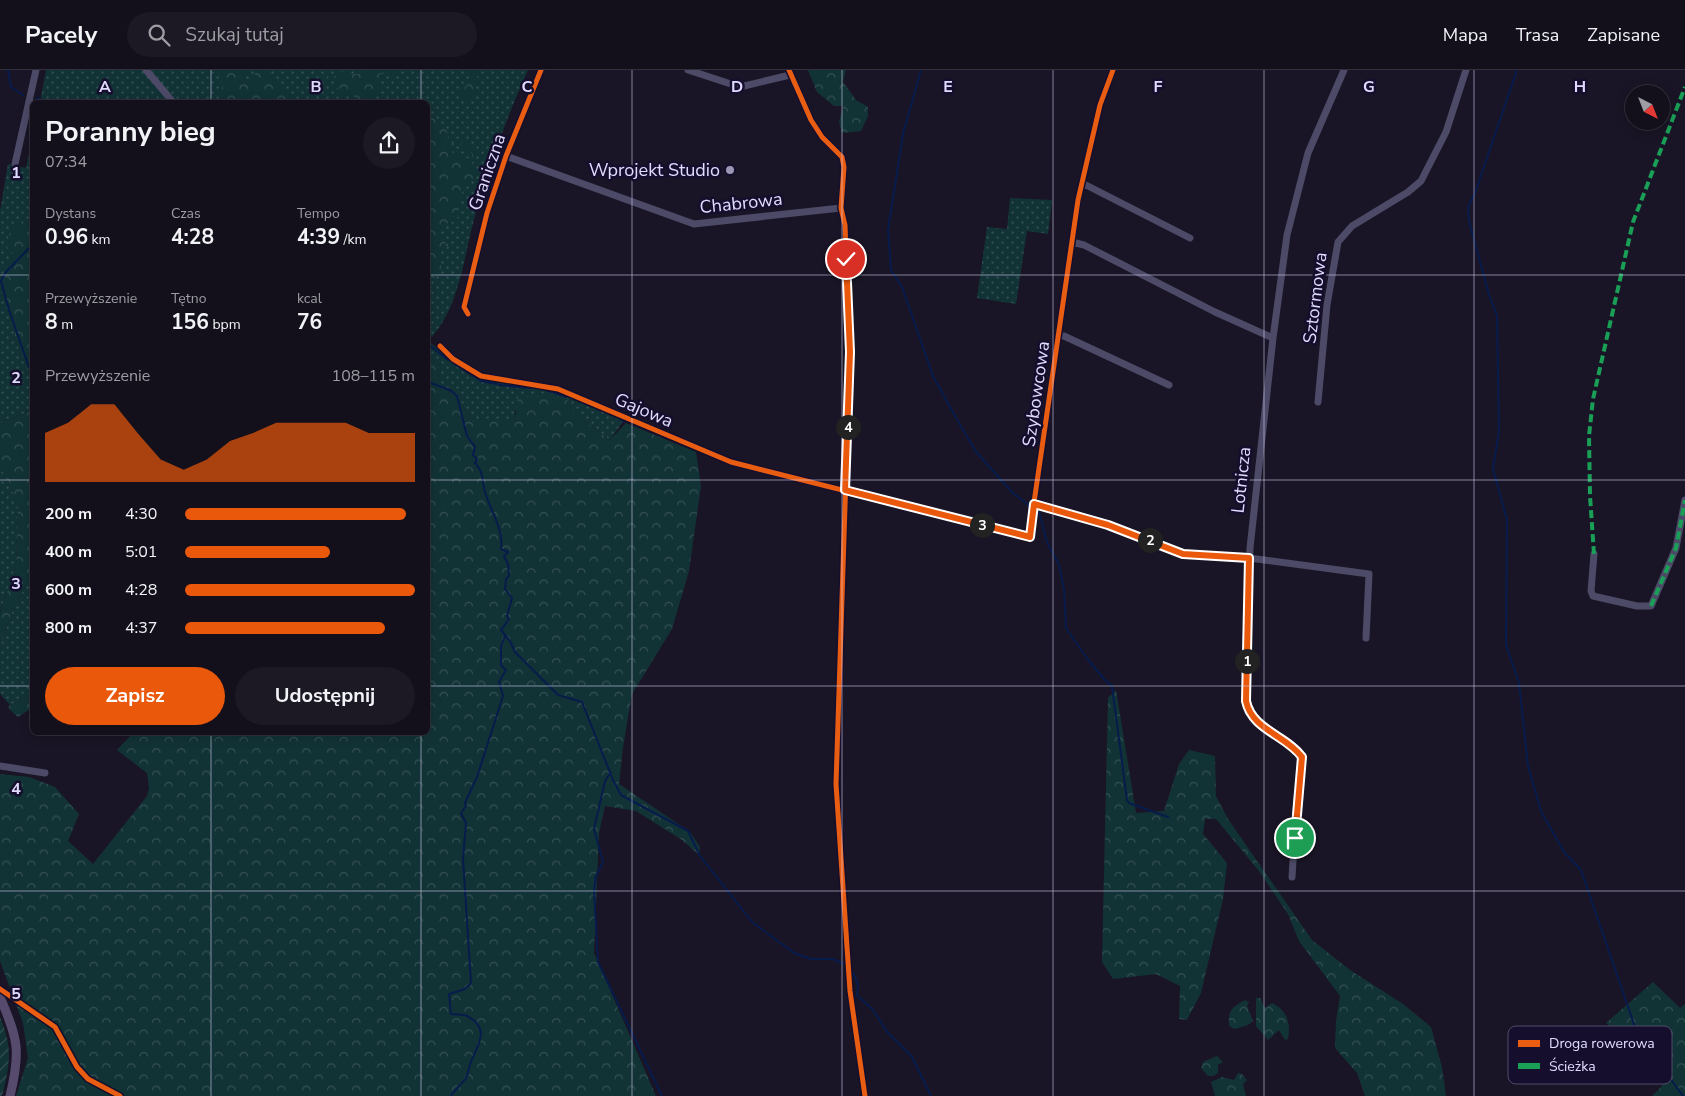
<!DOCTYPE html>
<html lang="pl">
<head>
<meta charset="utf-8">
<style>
	body { margin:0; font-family:"Nunito Sans",sans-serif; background:#1c1925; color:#f1f3f6; height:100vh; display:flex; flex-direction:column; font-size:19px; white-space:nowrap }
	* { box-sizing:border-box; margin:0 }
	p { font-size:16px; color:#9d9da3 }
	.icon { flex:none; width:28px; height:28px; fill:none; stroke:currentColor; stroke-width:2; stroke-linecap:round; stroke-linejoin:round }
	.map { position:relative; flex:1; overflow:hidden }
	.drawer { position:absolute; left:30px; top:30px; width:400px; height:635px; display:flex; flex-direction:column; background:#13101c; border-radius:8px; box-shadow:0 2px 12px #0003,0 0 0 1px #32303b }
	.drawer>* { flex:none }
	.needle { width:32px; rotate:138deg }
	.buttons { position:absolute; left:1625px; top:15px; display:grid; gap:10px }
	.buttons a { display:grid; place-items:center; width:45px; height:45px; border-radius:50%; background:#13101c; box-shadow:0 2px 12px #0003,0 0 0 1px #32303b; font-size:25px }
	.pin { position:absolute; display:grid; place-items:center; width:42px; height:42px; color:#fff; margin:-21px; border:2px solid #fff; border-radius:50%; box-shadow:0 1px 5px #0007 }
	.km { position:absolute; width:25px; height:25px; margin:-12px; border-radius:50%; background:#222; color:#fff; font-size:14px; line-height:25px; text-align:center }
	.round { display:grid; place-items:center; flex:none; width:52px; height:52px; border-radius:26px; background:#1c1925 }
	.summary { display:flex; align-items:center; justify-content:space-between; height:85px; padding:0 15px }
	h1 { font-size:28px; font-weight:700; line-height:38px }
	.metrics { display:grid; grid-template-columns:repeat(3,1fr); gap:8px; height:85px; padding:5px 15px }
	.metrics div { display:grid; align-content:center }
	.metrics b { font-size:21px; font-weight:700 }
	.metrics small { font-size:14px; font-weight:400 }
	.metrics p { font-size:14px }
	.chart { height:140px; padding:10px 15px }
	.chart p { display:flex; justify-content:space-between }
	.chart svg { width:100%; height:90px; margin-top:5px; fill:#ea580c; opacity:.7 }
	.action { display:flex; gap:10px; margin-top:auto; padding:10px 15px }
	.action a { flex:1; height:58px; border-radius:30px; background:#ea580c; color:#fff; font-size:20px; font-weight:700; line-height:58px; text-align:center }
	.action a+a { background:#1c1925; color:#f1f3f6 }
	ul { padding:0 15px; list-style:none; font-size:16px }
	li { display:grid; grid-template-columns:80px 60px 1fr; align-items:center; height:38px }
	li i { height:12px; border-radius:6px; background:#ea580c }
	header { display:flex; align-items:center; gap:30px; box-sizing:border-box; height:70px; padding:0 25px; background:#13101c; border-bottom:1px solid #32303b }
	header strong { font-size:24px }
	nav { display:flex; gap:28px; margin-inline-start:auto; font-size:18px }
	.search { width:350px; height:45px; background:#1c1925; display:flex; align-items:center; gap:12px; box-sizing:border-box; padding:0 18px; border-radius:28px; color:#9d9da3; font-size:19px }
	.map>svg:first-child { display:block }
	.grass { fill:url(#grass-dots) }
	.forest { fill:url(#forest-crowns) }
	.garden { fill:url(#garden-furrows) }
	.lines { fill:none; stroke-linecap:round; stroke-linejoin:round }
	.stream { stroke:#071c4c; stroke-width:2 }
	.minor { stroke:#4c4a67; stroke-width:7 }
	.major { stroke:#564b6c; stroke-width:9 }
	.quiet { stroke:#1a9f57; stroke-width:4; stroke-dasharray:8 4; stroke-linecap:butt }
	.cycleway-casing { stroke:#150e2d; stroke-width:8 }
	.cycleway { stroke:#e95d12; stroke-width:5 }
	.route-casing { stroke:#fff; stroke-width:10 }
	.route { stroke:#ea580c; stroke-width:6 }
	.grid { fill:none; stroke:#e0dbff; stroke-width:1; stroke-opacity:0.55 }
	.poi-dot { fill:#9a96b3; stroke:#150e2d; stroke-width:2 }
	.labels { text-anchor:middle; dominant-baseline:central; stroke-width:5; stroke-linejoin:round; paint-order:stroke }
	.poi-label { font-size:18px; fill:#e0dbff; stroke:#150e2d; text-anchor:end }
	.street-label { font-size:18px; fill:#e0dbff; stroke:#150e2d }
	.key { fill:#150e2d; stroke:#524c6c; stroke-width:1 }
	.key-label { font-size:14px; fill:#e0dbff }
	.grid-label { font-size:16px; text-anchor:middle; font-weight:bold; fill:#e0dbff; stroke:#150e2d; stroke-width:5; stroke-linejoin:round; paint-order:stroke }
</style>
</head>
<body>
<header>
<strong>Pacely</strong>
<div class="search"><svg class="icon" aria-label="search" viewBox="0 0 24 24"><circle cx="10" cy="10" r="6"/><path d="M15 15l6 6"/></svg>Szukaj tutaj</div>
<nav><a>Mapa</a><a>Trasa</a><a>Zapisane</a></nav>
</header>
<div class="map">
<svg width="1685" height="1026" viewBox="0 0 1685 1026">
	<defs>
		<pattern id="grass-dots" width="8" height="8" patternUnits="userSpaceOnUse" patternTransform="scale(1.25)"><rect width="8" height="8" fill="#123336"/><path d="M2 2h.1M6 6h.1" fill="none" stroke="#345054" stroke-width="1.8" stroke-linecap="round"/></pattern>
		<pattern id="forest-crowns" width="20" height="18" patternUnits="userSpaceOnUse" patternTransform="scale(1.25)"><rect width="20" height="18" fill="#123336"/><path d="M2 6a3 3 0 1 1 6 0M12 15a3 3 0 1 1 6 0" fill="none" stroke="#345054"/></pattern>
		<pattern id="garden-furrows" width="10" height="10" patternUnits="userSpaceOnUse" patternTransform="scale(1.25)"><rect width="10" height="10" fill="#123336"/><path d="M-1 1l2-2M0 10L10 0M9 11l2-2" fill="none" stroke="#345054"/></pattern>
	</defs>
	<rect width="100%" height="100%" fill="#191526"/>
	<path class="grass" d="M46 0H142L170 32H40Z
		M150 0H528C507 46 490 94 476 142 464 184 461 233 432 267L428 264V32H177Z
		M32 68V160L26 151 11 193 0 209V141L8 94 26 98Z
		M1010 128 1052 130 1048 164 1027 161 1016 234 977 228 987 157 1007 159Z
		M0 218 8 235 16 271 32 311V341L3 351 0 356Z
		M428 271 467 301 481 308 532 316 568 325 624 350 610 370 570 340 539 327 515 341V349L506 352H472L458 327 439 316 438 293 428 290Z
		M0 396 18 433 16 496 0 542Z
		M32 506V625L10 635 0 624V576L15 534Z"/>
	<path class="forest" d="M219 0H244V10L250 13 257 0H268L281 19 297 32H218C224 16 223 18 219 0Z
		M335 0 352 4H359L364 0H394L395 2 393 5 386 1 379 5 381 14 370 32H356L355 27 348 24 341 30 338 26 341 18H333L335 10 332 8 329 11 327 8 328 6H336L338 2Z
		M469 0H473L481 11 476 16 474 28 468 32 454 20 455 18 462 20 469 13 467 11 474 8 469 5Z
		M808 0H846L843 12 856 30 868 37V46L861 61 842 63 839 52 843 36H834L817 22Z
		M428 43 447 61 448 69 454 74 451 81 455 85 457 83 465 90 472 86V83L460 76V73L463 71 466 75 470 73 476 79 475 88 471 95 475 98 472 111 465 109 457 151 440 155 439 168 450 176 441 180V204L433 209 428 205Z
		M26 151 32 160V311L16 271 8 235 0 218V209L14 184 8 180C4 166 13 156 26 151Z
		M428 290 438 292 439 316 458 327 472 352 515 349 518 327H539L545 322 569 331 570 340 610 370 626 353 696 382 701 416 689 501 672 559 632 624 623 677 619 714 690 762 700 777 699 785 682 770 636 741 605 736 599 763 594 883 656 1026H16L28 988 23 953 0 891V704L29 707 55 717 79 744 68 771 93 794 147 726 149 718 147 703 117 680 133 663 428 662Z
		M32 341V506L15 534 0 576V543L16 496 18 433 0 396V356L3 351Z
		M1116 620 1136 743 1164 741 1179 694 1189 680 1215 686 1216 726 1228 749 1312 870 1350 900 1403 934 1431 957 1442 997 1446 1026H1365L1357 1003 1335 978 1336 951 1340 926 1299 871 1288 844 1259 801 1216 749H1205L1203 764 1227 793 1223 829 1201 923 1187 950 1179 949 1180 916 1156 904 1113 909 1102 892 1108 628Z
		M32 625V638L18 647 8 638 10 635Z
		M1653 912 1680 938 1685 934V1026H1652L1662 1016 1665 991 1632 975 1606 953Z
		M1256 928H1260L1265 938 1272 933C1287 940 1291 953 1288 969L1285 970 1279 960 1268 970 1256 956Z
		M1245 930 1249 932 1247 936 1253 951 1248 955 1235 959 1229 956C1228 940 1231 938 1245 930Z
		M1217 986 1223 992 1218 995V1003L1213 1006H1208L1201 998 1203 992Z
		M1238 1003 1242 1004 1247 1010 1243 1014 1246 1026H1215L1211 1012 1222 1007 1234 1010Z"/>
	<path class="garden" d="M0 947C13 978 10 994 2 1026H0Z"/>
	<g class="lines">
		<path class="stream" d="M8 0 11 17 23 25
			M921 0 903 64 888 160 891 200 902 217 933 306 951 339 976 382 1013 423 1031 437
			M1517 0 1475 123 1468 137 1469 151 1489 225 1497 245 1499 361 1493 399 1507 450 1506 575 1519 613 1528 696 1541 741 1564 782 1581 800 1637 963 1683 1026
			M37 28 48 32
			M32 175 6 202 1 211 9 240 32 306
			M428 274 448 290
			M453 293 481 311 497 314
			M428 312 450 320 457 326 467 366 475 377 473 385 477 389 475 393C484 402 482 411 485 422 490 440 504 459 501 479L508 482 504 486 508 494 509 506 506 509 505 519 512 528 507 546 509 549 501 560 510 571 515 582 558 625 582 632 613 710 621 725 688 761 700 786 752 852 794 883 811 889H833L844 894 853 903 858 914 857 925 873 940 888 963 912 987 931 1026
			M499 315 530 318
			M546 320 567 327
			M618 347 624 352
			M1039 442 1047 472 1059 495 1064 519 1066 558 1089 591 1105 610 1112 616 1127 730 1129 733 1168 747
			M611 702 605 711 594 759 603 792 596 806 594 821 598 892 662 1026
			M451 1026C455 1019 462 1014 466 1008 469 1002 469 995 472 989 480 972 489 957 467 946 463 944 456 945 451 944L449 924 465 919 471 913 463 789 466 753 461 743 466 736 465 733 477 707 503 626 499 612 506 600 501 595V576L505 566"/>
		<path class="minor" d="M146 0 173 32
			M688 0 740 17 790 5
			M789 0 811 50 822 67 842 87 844 97 841 138 845 155 850 282 845 420
			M506 86 694 154 841 138
			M15 94 36 0
			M1082 113 1190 168
			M1072 172 1084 175 1215 242 1273 268
			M468 244 464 237 487 143 506 86 541 0
			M1058 266H1064L1169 315
			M440 276 453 289 481 306 558 319 731 392 1029 467 1078 130 1100 35 1113 0
			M1318 332 1327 235 1338 172 1352 156 1408 122 1421 111 1446 62 1466 0
			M1034 434 1108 455 1183 483 1249 488 1369 504 1366 568
			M1594 484 1591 521 1593 526 1637 536H1651L1676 478 1685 430
			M0 696 45 703
			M1292 807 1297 728 1303 687 1296 678 1254 650 1248 642 1246 614 1250 478 1273 268 1287 165 1308 83 1344 0"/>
		<path class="major" d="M0 927C18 969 21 981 10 1026"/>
		<path class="quiet" d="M1594 484 1590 426 1589 366 1593 329 1633 152 1685 17
			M1651 536 1676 478 1685 430"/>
		<g class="cycleway-casing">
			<path id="cycleway" d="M789 0 811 50 822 67 842 87 844 97 841 138 845 155 850 282 836 714 850 921 865 1026
				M468 244 464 237 487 143 506 86 541 0
				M440 276 453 289 481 306 558 319 731 392 1029 467 1078 130 1100 35 1113 0
				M0 919 55 957 77 997 88 1009 120 1026"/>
		</g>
		<use href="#cycleway" class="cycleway"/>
	</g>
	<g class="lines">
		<g class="route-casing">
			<path id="route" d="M846 189 850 282 845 420 1030 467 1034 434 1108 455 1183 484 1249 488 1246 631C1252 660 1286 665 1302 687L1295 768"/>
		</g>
		<use href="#route" class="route"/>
	</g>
	<path class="grid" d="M211 0V32M421 0V32M632 0V1026M842 0V1026M1053 0V1026M1264 0V1026M1474 0V1026M0 205H32M428 205H1685M0 410H32M428 410H1685M0 616H32M428 616H1685M211 662V1026M421 662V1026M0 821H1685"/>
	<circle class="poi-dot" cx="730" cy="100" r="5"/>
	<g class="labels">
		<g class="poi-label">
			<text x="720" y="100">Wprojekt Studio</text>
		</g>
		<g class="street-label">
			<text transform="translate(487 102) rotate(-71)">Graniczna</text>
			<text transform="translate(741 133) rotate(-6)">Chabrowa</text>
			<text transform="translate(1315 228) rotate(-83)">Sztormowa</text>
			<text transform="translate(1036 324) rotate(-82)">Szybowcowa</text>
			<text transform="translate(644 340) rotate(23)">Gajowa</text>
			<text transform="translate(1241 410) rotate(-84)">Lotnicza</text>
		</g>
	</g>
	<rect x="1508" y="956" width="164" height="58" rx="8" class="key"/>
	<rect x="1518" y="970" width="22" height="7" fill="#e95d12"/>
	<rect x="1518" y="993" width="22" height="6" fill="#1a9f57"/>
	<g class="key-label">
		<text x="1549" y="978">Droga rowerowa</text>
		<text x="1549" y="1001">Ścieżka</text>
	</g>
	<g class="grid-label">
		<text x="105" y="22">A</text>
		<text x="316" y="22">B</text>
		<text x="527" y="22">C</text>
		<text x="737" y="22">D</text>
		<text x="948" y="22">E</text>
		<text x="1158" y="22">F</text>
		<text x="1369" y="22">G</text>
		<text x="1580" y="22">H</text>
		<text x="16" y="108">1</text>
		<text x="16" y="313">2</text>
		<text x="16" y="519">3</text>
		<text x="16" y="724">4</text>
		<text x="16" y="929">5</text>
	</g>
</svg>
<div class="buttons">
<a><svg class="needle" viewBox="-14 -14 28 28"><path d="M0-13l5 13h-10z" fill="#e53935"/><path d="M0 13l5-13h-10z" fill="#9d9da3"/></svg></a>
</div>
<div class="pin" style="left:1295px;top:768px;background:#1e9e55"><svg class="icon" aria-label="arrive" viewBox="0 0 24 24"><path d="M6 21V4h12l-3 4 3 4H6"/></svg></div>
<div class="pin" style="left:846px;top:189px;background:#d93025"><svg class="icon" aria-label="check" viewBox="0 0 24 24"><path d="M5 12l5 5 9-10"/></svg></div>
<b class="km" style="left:1247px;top:591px">1</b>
<b class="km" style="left:1150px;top:470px">2</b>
<b class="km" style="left:982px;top:455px">3</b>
<b class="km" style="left:848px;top:357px">4</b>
<section class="drawer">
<div class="summary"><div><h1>Poranny bieg</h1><p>07:34</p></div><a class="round"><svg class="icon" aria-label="share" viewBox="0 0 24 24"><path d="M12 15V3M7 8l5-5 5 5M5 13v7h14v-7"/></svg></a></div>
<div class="metrics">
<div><p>Dystans</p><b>0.96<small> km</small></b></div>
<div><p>Czas</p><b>4:28</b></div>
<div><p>Tempo</p><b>4:39<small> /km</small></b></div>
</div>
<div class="metrics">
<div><p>Przewyższenie</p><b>8<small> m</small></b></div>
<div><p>Tętno</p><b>156<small> bpm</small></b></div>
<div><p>kcal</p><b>76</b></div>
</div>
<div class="chart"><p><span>Przewyższenie</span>108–115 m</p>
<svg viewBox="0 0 160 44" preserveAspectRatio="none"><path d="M0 44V20L10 15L20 6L30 6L40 20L50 33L60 38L70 33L80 24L90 20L100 15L110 15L120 15L130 15L140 20L150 20L160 20V44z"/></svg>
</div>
<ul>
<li><b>200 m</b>4:30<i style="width:96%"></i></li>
<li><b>400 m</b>5:01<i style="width:63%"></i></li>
<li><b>600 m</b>4:28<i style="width:100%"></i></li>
<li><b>800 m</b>4:37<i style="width:87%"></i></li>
</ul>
<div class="action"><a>Zapisz</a><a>Udostępnij</a></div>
</section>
</div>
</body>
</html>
